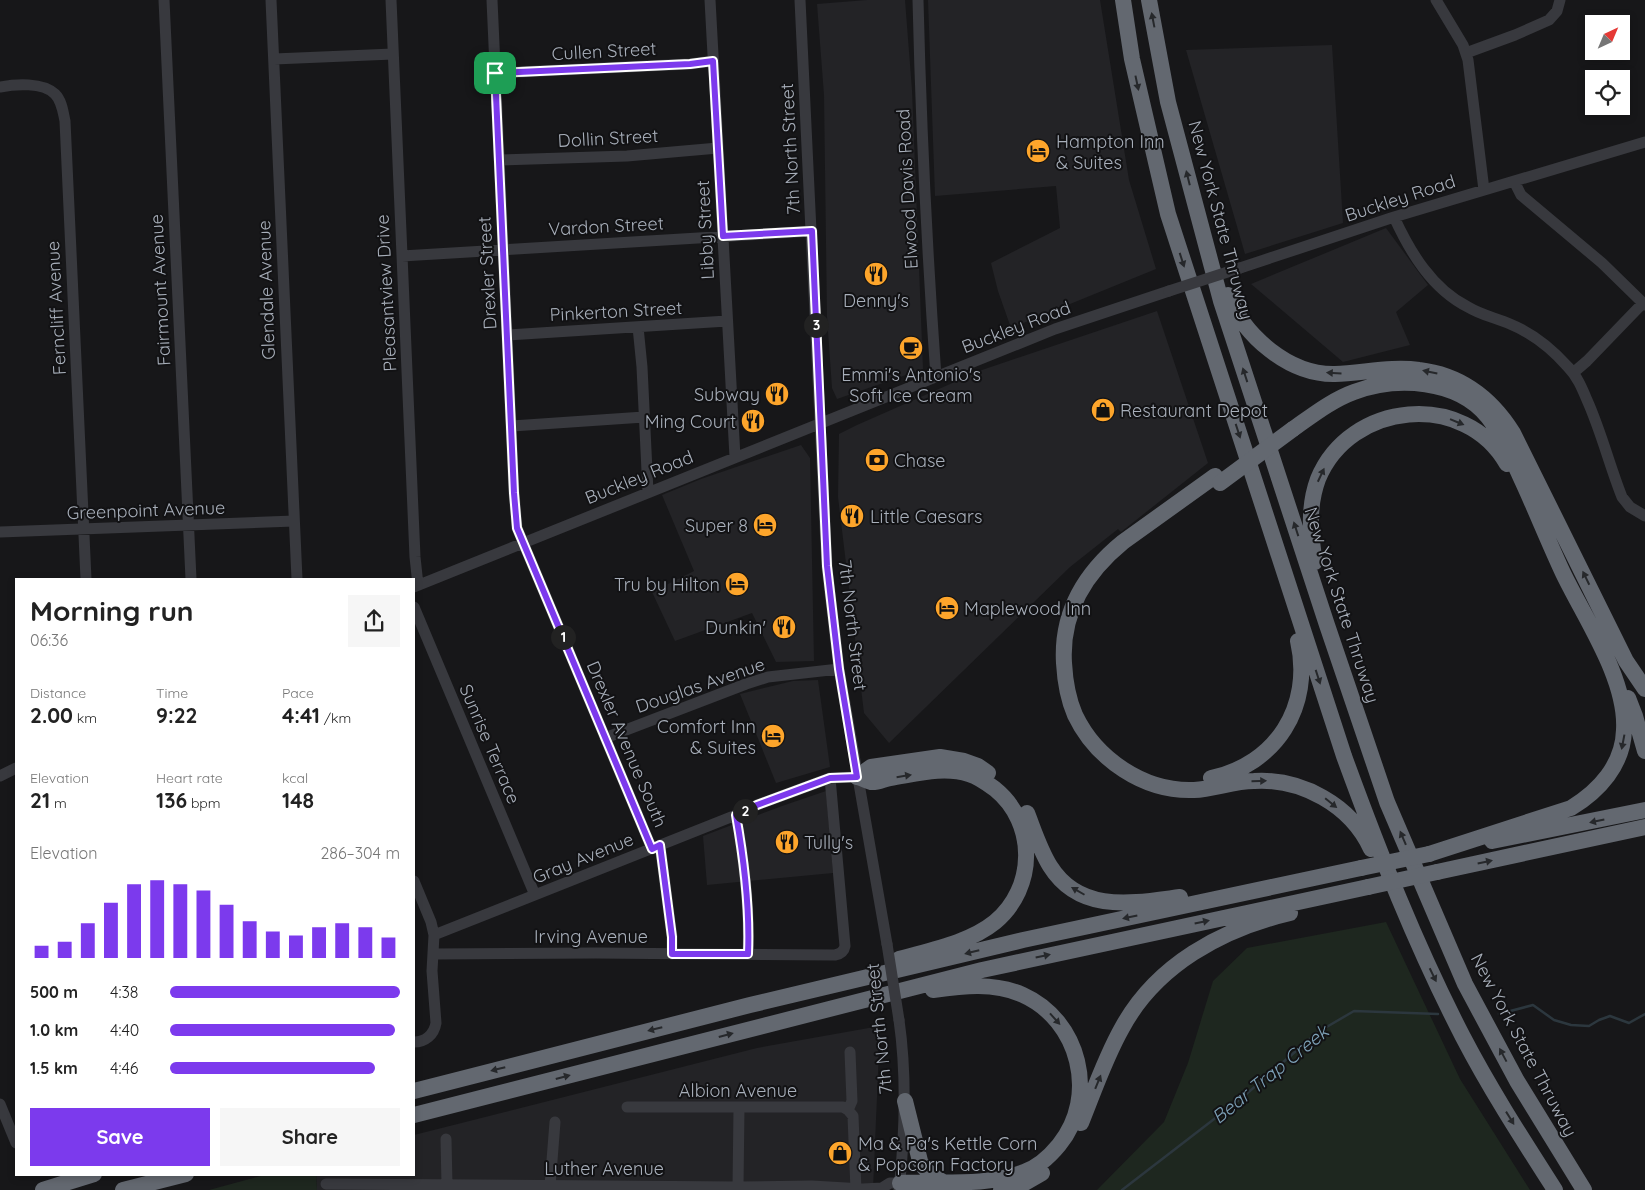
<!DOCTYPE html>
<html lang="en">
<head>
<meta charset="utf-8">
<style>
	body { margin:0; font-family:Quicksand,sans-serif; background:#f6f6f6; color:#222; height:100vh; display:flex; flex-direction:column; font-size:19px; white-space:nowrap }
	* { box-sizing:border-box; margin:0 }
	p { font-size:16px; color:#767676 }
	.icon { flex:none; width:28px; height:28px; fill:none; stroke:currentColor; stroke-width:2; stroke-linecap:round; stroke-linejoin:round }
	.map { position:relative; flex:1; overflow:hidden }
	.drawer { position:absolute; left:15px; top:578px; width:400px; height:598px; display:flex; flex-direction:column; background:#fff; border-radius:0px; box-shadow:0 2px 8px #0003 }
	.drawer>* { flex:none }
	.needle { width:32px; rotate:44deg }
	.controls { position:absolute; left:1585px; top:15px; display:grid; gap:10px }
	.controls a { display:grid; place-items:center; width:45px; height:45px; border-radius:0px; background:#fff; box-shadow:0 2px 8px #0003; font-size:25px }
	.pin { position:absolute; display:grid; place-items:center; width:42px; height:42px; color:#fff; margin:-21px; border-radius:10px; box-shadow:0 2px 8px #0006 }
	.km { position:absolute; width:25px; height:25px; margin:-12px; border-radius:50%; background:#222; color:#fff; font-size:14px; line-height:25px; text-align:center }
	.round { display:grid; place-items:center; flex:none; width:52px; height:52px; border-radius:0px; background:#f6f6f6 }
	.headline { display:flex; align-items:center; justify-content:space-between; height:85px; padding:0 15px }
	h1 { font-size:28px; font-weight:700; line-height:38px }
	.figures { display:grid; grid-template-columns:repeat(3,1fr); gap:8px; height:85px; padding:5px 15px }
	.figures div { display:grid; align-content:center }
	.figures b { font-size:21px; font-weight:700 }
	.figures small { font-size:14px; font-weight:400 }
	.figures p { font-size:14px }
	.chart { height:140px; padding:10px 15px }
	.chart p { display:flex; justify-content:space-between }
	.chart svg { width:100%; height:90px; margin-top:5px; stroke:#7c3aed; stroke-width:6 }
	.cta { display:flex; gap:10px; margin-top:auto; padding:10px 15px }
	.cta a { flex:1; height:58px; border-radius:0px; background:#7c3aed; color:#fff; font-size:20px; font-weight:700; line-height:58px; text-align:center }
	.cta a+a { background:#f6f6f6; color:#222 }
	ul { padding:0 15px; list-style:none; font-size:16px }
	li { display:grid; grid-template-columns:80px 60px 1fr; align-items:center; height:38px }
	li i { height:12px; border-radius:6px; background:#7c3aed }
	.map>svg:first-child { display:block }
	.built { fill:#232326 }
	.green { fill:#1e271f }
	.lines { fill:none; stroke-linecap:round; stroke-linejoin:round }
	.stream { stroke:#2c373e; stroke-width:2.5 }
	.minor { stroke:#38393e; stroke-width:11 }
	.highway { stroke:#636870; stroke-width:16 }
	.minor-bridge { stroke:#38393e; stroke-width:11 }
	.highway-bridge { stroke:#636870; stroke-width:16 }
	.oneway { fill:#26282b }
	.route-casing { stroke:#fff; stroke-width:10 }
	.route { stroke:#7c3aed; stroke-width:6 }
	.labels { text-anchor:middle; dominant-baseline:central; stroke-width:4; stroke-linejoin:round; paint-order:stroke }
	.street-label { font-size:18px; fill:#a8afba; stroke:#121214 }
	.poi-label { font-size:18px; fill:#a8afba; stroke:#121214; text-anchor:start }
	.water-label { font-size:19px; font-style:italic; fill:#7da1b7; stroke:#121214 }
</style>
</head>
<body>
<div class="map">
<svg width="1645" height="1190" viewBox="0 0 1645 1190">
	<rect width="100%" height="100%" fill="#171719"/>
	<path class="built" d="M867 0H905L912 90 923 369 837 399 832 388 827 317 824 95 817 4Z
		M928 0H1100L1129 180 1156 269 1011 328 998 291 991 263 1060 228 1056 186 935 196Z
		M1332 45 1343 223 1245 254 1186 50Z
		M1386 228 1428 285 1396 312 1410 345 1343 362 1251 284Z
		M1157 311 1208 463 1121 532 1118 529 1070 567 889 743 864 713 838 497 839 434 857 425 982 370Z
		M801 445 810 458 814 661 776 662 752 613 675 641 652 592 694 571 662 495 701 479Z
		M818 680 830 767 776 783 740 694 793 681Z
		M826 791 833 873 707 885 703 836 782 806Z
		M880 1026 873 1190H317L316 1174H414V1135L757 1048Z"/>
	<path class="green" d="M1386 922 1460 1079 1530 1190H1097L1164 1122 1188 1063 1213 981 1247 948Z
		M268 1174H316L317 1190H209Z"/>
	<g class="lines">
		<path class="stream" d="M1499 1014 1533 1005 1554 1020 1571 1025 1589 1026 1599 1020 1610 1016 1629 1023 1645 1014
			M1122 1190 1244 1096 1318 1032 1354 1011 1438 1014"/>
		<path class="minor" d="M164 0 191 579
			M271 0 297 579
			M391 0 415 557 418 585
			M492 0 514 493 517 528 652 849
			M710 0 735 457
			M800 0 827 567 839 669 887 944
			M918 0C921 126 927 251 936 377
			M1436 0 1463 45 1468 60 1484 190
			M1466 53 1515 35 1549 20 1557 11 1560 0
			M274 59 393 54
			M495 73 690 64 713 61
			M0 87C15 84 43 82 55 94 62 101 63 112 65 121L86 579
			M499 160 627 156 718 148
			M1514 181 1521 195 1602 263 1645 305
			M1394 217C1410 252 1432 289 1468 307 1481 315 1496 318 1510 324 1532 333 1552 349 1568 367 1577 376 1582 388 1587 400 1601 431 1609 464 1622 497L1630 507 1645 516
			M402 256 812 231
			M1240 268 1394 217 1645 142
			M638 327 642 367 648 492
			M508 335 727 321
			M1573 373 1587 361 1643 303
			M512 426 644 417
			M0 532 294 521
			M414 587 1055 329 1169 291
			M414 607 535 895
			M605 738 746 684 768 677 839 669
			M0 776 16 768
			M736 815C744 860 750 909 748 954
			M660 845 672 937V954
			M414 881 431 922 434 935 432 971 436 1023C434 1035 425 1042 414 1042
			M434 935 736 815 757 805 830 778 857 777
			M434 954 596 953 835 955C840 954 844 952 845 946L830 778
			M899 1020C907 1076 905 1134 899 1190
			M0 1104 16 1143
			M627 1107H843L848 1110
			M848 1110 853 1116 856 1190
			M848 1110 852 1101 850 1052
			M446 1139 447 1185
			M326 1184 738 1187 812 1186 863 1189 882 1188 890 1183H900
			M550 1186 555 1122
			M738 1187 739 1108"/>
		<path class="highway" d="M1123 0 1132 59 1168 214 1344 756C1379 852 1416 946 1463 1037 1490 1089 1523 1140 1555 1190
			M1149 0 1168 102 1221 301 1327 625 1387 802 1465 984 1517 1081 1584 1190
			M1228 295C1244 336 1289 375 1335 374 1363 373 1392 366 1419 370 1461 375 1491 398 1513 433L1626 661 1645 689
			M1293 429C1313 415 1332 400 1354 392 1396 376 1458 379 1488 417 1502 435 1511 456 1520 476 1535 508 1548 541 1563 573 1585 619 1627 679 1624 730 1623 765 1599 791 1571 808L1429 854
			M1215 476 1123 542C1085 573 1061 613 1064 663 1065 681 1068 699 1075 715 1096 759 1144 792 1194 790 1214 789 1234 781 1254 781 1301 778 1351 805 1371 849
			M1315 562C1310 534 1308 506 1318 479 1350 401 1465 390 1507 464
			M1628 698 1635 716 1645 751
			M857 777C862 778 867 781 871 782 877 783 884 779 890 778 916 774 943 766 969 774 979 777 987 783 995 789 1037 823 1036 888 995 922 969 943 931 950 899 959
			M857 777 871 767 940 757 964 761 978 766 988 773
			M1211 778C1276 765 1313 706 1298 641
			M1027 813C1034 831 1040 850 1050 866 1080 914 1133 903 1180 897
			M1492 841 1645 810
			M1437 872 1645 827
			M414 1091 750 1005 1023 940 1361 868
			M905 1101 920 1161C925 1171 933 1177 943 1182
			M414 1115 982 970 1368 887
			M1081 1123C1094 1091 1105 1058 1122 1028 1156 965 1222 929 1290 913
			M900 1183C940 1181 985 1187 1024 1172 1038 1167 1050 1156 1059 1145 1099 1096 1079 1020 1023 995 994 982 963 986 933 990
			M43 1190 94 1174
			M123 1190 186 1174
			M1001 1190 1023 1184 1042 1173"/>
		<path class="minor-bridge" d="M1169 291 1240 268
			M887 944 899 1020"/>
		<path class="highway-bridge" d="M1220 483 1293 429
			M1361 868 1429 854
			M1368 887 1437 872"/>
	</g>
	<defs><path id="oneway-solid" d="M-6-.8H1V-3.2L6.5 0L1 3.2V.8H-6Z" transform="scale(1.25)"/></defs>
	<g class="oneway">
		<use href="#oneway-solid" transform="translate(1153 20) rotate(-101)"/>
		<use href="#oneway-solid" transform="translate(1137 83) rotate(78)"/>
		<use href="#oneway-solid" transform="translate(1188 178) rotate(-104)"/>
		<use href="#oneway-solid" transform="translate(1182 260) rotate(72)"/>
		<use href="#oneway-solid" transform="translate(1430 372) rotate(-168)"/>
		<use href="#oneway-solid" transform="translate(1334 373) rotate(-177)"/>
		<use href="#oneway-solid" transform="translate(1245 375) rotate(-108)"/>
		<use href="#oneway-solid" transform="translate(1457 422) rotate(22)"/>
		<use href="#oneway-solid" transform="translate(1238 431) rotate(72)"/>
		<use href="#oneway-solid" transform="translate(1321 475) rotate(-65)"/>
		<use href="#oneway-solid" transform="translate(1296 529) rotate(-108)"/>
		<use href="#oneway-solid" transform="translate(1586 578) rotate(-116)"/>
		<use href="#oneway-solid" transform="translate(1318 677) rotate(72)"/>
		<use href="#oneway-solid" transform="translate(1623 742) rotate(101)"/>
		<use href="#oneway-solid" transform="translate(904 776) rotate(-9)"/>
		<use href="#oneway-solid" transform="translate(1259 781) rotate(-1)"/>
		<use href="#oneway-solid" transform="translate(1331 803) rotate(39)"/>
		<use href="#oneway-solid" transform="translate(1597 821) rotate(168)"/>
		<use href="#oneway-solid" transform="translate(1403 838) rotate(-113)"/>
		<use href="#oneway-solid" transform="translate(1485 862) rotate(-12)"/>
		<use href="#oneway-solid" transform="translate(1078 891) rotate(-150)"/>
		<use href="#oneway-solid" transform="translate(1130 917) rotate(168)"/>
		<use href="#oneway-solid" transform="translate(1202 922) rotate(-12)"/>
		<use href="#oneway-solid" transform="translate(972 952) rotate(166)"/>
		<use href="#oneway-solid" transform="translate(1043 956) rotate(-12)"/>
		<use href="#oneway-solid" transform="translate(1433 975) rotate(64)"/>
		<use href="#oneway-solid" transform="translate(1055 1019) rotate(48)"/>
		<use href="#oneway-solid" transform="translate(655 1029) rotate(166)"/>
		<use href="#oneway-solid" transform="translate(726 1035) rotate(-15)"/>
		<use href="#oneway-solid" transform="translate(1503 1055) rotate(-118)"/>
		<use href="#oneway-solid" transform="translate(498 1069) rotate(166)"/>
		<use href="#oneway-solid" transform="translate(563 1077) rotate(-15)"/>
		<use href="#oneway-solid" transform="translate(1098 1082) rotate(-68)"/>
		<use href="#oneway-solid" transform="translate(1510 1118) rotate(58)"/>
	</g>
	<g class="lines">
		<g class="route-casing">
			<path id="route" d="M713 61 723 236 812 231 827 566 839 669 857 777 830 778 757 805 736 815C744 860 750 909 748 954H672V937L660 845 652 849 517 528 514 493 495 73 690 64Z"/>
		</g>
		<use href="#route" class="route"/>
	</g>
	<defs>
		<g id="hotel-disc" transform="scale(1.25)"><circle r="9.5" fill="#fda52b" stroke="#121214"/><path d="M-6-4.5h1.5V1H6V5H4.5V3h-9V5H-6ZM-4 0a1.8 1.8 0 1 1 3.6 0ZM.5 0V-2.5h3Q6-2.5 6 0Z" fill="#111"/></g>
		<g id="restaurant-disc" transform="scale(1.25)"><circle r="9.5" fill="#fda52b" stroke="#121214"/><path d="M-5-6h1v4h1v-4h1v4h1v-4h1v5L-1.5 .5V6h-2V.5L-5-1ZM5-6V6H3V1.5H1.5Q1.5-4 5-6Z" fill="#111"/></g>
		<g id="cafe-disc" transform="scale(1.25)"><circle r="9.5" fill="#fda52b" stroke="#121214"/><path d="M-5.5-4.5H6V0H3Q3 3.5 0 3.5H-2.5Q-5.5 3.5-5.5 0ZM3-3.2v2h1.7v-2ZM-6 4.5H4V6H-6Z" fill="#111"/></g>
		<g id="shop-disc" transform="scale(1.25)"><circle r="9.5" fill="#fda52b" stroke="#121214"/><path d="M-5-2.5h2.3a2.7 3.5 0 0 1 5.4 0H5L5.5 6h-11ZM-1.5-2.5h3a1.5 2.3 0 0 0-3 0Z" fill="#111"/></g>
		<g id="bank-disc" transform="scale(1.25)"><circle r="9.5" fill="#fda52b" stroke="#121214"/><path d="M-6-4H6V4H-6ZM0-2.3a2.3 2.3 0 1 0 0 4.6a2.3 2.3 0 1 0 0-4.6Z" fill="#111"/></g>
	</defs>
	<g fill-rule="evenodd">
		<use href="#hotel-disc" x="1038" y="151"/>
		<use href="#restaurant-disc" x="876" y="274"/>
		<use href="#cafe-disc" x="911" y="348"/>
		<use href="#restaurant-disc" x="777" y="394"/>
		<use href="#shop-disc" x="1103" y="410"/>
		<use href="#restaurant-disc" x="753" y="421"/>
		<use href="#bank-disc" x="877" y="460"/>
		<use href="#restaurant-disc" x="852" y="516"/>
		<use href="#hotel-disc" x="765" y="525"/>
		<use href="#hotel-disc" x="737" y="584"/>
		<use href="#hotel-disc" x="947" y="608"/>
		<use href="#restaurant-disc" x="784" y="627"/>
		<use href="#hotel-disc" x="773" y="736"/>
		<use href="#restaurant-disc" x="787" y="842"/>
		<use href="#shop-disc" x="840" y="1153"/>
	</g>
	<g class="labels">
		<g class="street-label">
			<text transform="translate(604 51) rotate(-3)">Cullen Street</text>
			<text transform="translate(608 138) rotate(-3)">Dollin Street</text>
			<text transform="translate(790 149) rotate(-93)">7th North Street</text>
			<text transform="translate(907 189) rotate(-93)">Elwood Davis Road</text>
			<text transform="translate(1400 198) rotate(-18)">Buckley Road</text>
			<text transform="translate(1221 220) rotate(75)">New York State Thruway</text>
			<text transform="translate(606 226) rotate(-3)">Vardon Street</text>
			<text transform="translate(705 230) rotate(-93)">Libby Street</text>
			<text transform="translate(487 273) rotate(-93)">Drexler Street</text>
			<text transform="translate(160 290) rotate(-93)">Fairmount Avenue</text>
			<text transform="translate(266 290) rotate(-92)">Glendale Avenue</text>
			<text transform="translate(386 293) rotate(-93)">Pleasantview Drive</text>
			<text transform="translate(56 308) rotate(-93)">Ferncliff Avenue</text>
			<text transform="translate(616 311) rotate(-3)">Pinkerton Street</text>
			<text transform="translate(1016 327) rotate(-21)">Buckley Road</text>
			<text transform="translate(639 477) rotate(-22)">Buckley Road</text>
			<text transform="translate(146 510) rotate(-2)">Greenpoint Avenue</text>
			<text transform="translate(1342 605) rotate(72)">New York State Thruway</text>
			<text transform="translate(853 625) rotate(83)">7th North Street</text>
			<text transform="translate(700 685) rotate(-19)">Douglas Avenue</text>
			<text transform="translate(490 744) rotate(67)">Sunrise Terrace</text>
			<text transform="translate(627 744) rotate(67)">Drexler Avenue South</text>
			<text transform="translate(583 858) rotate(-22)">Gray Avenue</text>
			<text x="591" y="936">Irving Avenue</text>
			<text transform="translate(879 1029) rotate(-96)">7th North Street</text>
			<text transform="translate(1524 1045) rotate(62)">New York State Thruway</text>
			<text x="738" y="1090">Albion Avenue</text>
			<text x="604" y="1168">Luther Avenue</text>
		</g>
		<g class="poi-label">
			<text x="1056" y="141">Hampton Inn<tspan x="1056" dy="21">&amp; Suites</tspan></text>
			<text x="876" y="300" text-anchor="middle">Denny's</text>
			<text x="911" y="374" text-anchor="middle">Emmi's Antonio's<tspan x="911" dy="21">Soft Ice Cream</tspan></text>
			<text x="760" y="394" text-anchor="end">Subway</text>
			<text x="1120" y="410">Restaurant Depot</text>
			<text x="736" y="421" text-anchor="end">Ming Court</text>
			<text x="894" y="460">Chase</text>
			<text x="870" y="516">Little Caesars</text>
			<text x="748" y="525" text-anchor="end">Super 8</text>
			<text x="720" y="584" text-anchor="end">Tru by Hilton</text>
			<text x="964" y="608">Maplewood Inn</text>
			<text x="766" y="627" text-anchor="end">Dunkin'</text>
			<text x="756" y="726" text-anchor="end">Comfort Inn<tspan x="756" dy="21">&amp; Suites</tspan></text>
			<text x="804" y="842">Tully's</text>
			<text x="858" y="1143">Ma &amp; Pa's Kettle Corn<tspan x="858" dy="21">&amp; Popcorn Factory</tspan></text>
		</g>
		<g class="water-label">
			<text transform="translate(1270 1074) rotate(-39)">Bear Trap Creek</text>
		</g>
	</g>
</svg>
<div class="controls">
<a><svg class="needle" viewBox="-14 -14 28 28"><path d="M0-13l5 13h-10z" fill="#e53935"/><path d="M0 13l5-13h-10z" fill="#767676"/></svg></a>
<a><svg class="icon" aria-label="locate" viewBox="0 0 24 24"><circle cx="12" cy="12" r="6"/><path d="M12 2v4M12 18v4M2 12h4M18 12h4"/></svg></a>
</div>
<div class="pin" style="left:495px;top:73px;background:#1e9e55"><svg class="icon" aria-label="arrive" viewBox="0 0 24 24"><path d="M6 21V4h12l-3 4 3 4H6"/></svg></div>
<b class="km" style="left:563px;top:637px">1</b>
<b class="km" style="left:745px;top:811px">2</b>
<b class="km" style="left:816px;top:325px">3</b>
<section class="drawer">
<div class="headline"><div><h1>Morning run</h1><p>06:36</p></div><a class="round"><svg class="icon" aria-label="share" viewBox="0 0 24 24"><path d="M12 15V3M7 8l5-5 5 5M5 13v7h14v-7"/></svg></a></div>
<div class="figures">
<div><p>Distance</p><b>2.00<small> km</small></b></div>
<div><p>Time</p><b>9:22</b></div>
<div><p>Pace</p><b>4:41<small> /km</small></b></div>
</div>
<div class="figures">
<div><p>Elevation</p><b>21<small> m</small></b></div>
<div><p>Heart rate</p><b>136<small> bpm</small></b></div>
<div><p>kcal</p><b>148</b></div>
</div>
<div class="chart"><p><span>Elevation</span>286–304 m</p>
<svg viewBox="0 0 160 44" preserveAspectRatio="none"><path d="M5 44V38M15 44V36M25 44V27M35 44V17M45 44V8M55 44V6M65 44V8M75 44V11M85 44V18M95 44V26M105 44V31M115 44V33M125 44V29M135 44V27M145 44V29M155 44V34"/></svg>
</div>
<ul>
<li><b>500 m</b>4:38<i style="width:100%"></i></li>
<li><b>1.0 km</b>4:40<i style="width:98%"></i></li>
<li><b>1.5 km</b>4:46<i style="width:89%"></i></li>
</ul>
<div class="cta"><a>Save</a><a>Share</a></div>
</section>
</div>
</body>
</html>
